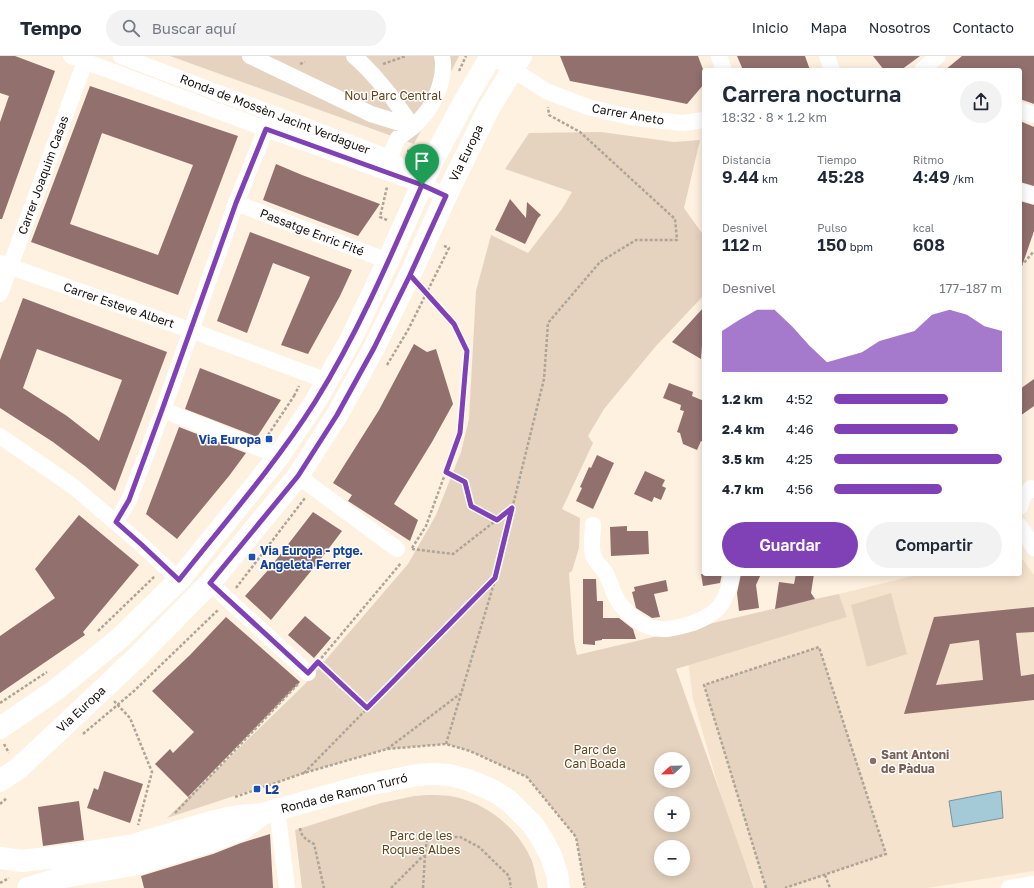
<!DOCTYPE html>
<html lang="es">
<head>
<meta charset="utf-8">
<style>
	body { margin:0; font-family:"Golos Text",sans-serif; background:#f2f2f3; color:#1f2937; height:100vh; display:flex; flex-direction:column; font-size:15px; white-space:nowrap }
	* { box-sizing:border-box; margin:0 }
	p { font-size:13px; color:#747a83 }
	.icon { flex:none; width:22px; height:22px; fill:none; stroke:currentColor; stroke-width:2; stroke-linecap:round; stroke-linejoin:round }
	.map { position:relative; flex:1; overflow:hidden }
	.panel { position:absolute; left:702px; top:12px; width:320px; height:508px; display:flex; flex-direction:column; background:#fff; border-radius:4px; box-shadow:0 2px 10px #0003 }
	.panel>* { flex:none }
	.needle { width:26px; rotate:248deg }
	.fabs { position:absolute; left:654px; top:696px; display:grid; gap:8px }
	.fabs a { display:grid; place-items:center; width:36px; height:36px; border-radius:50%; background:#fff; box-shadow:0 2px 10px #0003; font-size:20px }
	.pin { position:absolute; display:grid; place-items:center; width:34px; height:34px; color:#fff; margin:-41px -17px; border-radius:50% 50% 50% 0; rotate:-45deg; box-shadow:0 0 4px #0007 }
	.pin .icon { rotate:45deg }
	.round { display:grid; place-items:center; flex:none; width:42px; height:42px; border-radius:21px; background:#f2f2f3 }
	.overview { display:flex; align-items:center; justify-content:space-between; height:68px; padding:0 20px }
	h1 { font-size:22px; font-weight:600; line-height:30px }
	.stats { display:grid; grid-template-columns:repeat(3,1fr); gap:6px; height:68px; padding:4px 20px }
	.stats div { display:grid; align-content:center }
	.stats b { font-size:17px; font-weight:600 }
	.stats small { font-size:11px; font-weight:400 }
	.stats p { font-size:11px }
	.chart { height:112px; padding:8px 20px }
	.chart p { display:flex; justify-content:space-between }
	.chart svg { width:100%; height:72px; margin-top:4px; fill:#8041b6; opacity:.7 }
	.button { display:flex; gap:8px; margin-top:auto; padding:8px 20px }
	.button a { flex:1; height:46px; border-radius:24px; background:#8041b6; color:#fff; font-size:16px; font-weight:600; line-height:46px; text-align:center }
	.button a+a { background:#f2f2f3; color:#1f2937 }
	ul { padding:0 20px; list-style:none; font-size:13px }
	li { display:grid; grid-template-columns:64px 48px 1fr; align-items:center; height:30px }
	li i { height:10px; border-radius:5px; background:#8041b6 }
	header { display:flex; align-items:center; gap:24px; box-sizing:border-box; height:56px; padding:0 20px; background:#fff; border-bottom:1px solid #e0e1e3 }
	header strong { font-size:19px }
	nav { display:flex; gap:22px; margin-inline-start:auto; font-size:14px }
	.search { width:280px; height:36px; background:#f2f2f3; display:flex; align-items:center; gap:10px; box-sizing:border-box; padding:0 14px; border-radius:22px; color:#747a83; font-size:15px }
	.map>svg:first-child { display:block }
	.built { fill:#f6e3cd }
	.green { fill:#e5d3bf; fill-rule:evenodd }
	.water { fill:#a5cad7; stroke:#7a929a }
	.building { fill:#92706e; fill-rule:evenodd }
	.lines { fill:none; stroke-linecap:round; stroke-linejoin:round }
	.path { stroke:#aea497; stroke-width:2.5; stroke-dasharray:3 2; stroke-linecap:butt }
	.street { stroke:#fff; stroke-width:16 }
	.secondary { stroke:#fff; stroke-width:22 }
	.route-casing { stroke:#fff; stroke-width:8 }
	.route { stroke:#8041b6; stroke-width:5 }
	.transit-dot { fill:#1a4fb4; stroke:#fff; stroke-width:1.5 }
	.education-dot { fill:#8d6e63; stroke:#fff; stroke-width:1.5 }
	.labels { text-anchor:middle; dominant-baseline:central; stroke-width:3; stroke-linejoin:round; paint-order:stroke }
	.park-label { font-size:12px; fill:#644519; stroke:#fff }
	.street-label { font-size:12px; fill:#16110c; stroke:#fff }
	.transit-label { font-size:12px; font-weight:bold; fill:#164399; stroke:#fff; text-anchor:start }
	.education-label { font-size:12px; font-weight:bold; fill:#785e54; stroke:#fff; text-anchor:start }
</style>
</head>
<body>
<header>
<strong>Tempo</strong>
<div class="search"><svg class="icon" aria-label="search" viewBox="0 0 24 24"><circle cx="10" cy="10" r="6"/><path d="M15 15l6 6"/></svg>Buscar aquí</div>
<nav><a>Inicio</a><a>Mapa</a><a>Nosotros</a><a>Contacto</a></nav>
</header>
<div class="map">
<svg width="1034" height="832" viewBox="0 0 1034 832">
	<rect width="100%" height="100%" fill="#fef1e0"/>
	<path class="built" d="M1020 500 1034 519V815L927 832H755L729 767 693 643 688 605 847 561 839 538 921 518H1020Z"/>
	<path class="green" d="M170 0H459L414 88Z
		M601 76 674 86 700 84 684 152 704 180V239L656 290 604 353 588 380 593 387 562 453 580 462 579 492 572 515 569 517 574 585 577 599 815 543 839 538 847 561 676 613 754 832H585L576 781 527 721 470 695 446 688 387 693 304 717 167 762 304 629 408 508 436 459 461 396 469 363 476 235 491 179 528 197 562 153 572 136 505 113 529 77ZM661 703H683V725H661ZM661 747H683V769H661ZM661 791H683V813H661Z
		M891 537 907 598 867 611 851 549Z
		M819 591 886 798 785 832H766L704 629Z
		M427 739C439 739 452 739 463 743 493 752 520 776 532 805 535 814 536 823 538 832H302L295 774 381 747 414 740Z"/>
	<path class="water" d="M1001 735 1003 762 953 771 949 745Z"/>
	<path class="building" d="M0 0H15L55 15 2 163H0V66L9 40 0 37Z
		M560 0H698L704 16V28L687 48 648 40 570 25Z
		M737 0H805L810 14H743Z
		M873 0H920L901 14H884Z
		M962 0H1034V48L1020 43V14H945Z
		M90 30 238 80 178 239 31 186ZM102 77 193 109 158 199 70 168Z
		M1020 65 1034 71V130L1020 126Z
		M276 108 302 119 380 148 358 180 289 154 263 144Z
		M510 143 526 162 527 146 541 159 538 162 525 188 495 174Z
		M1020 145 1034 149V175L1022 210 1020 209Z
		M250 176 352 214 340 240 308 298 281 289 310 221 273 207 247 277 217 265Z
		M23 242 167 296 115 435 85 410 53 386 0 352V304ZM37 293 122 324 99 385 67 360 23 332Z
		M704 251V289H702L701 303 672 286Z
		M414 288 427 296 436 293 453 348 432 386 394 448 418 464 410 485 348 445 352 439 333 427 379 354Z
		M200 312 281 344 257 381 185 353Z
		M1034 323V350L1020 360V333Z
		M669 327 693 336 692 340 704 345V386L701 385 697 394 683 388 680 377 677 376 684 355 680 354 681 349 663 342Z
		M179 371 246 397 229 420 177 483 146 458Z
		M597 399 614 407 593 453 576 445 582 432 580 431 589 411 591 412Z
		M645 415 665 424 662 430 666 432 661 444 654 441 652 446 634 438Z
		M313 456 342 475 320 504 271 564 245 540 269 513Z
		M79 459 139 509 83 576 85 579 0 637V580L55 542 35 513Z
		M627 470V475H648L649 498 611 500 610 471Z
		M701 518H722L720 527 703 530Z
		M741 518H761L756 529 759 552 739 555 737 537Z
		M796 518H814L811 537 815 543 775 553 779 526 794 528Z
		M583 523H596L597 545H603V562H619L633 573 636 583H602V584L595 585V589L583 588Z
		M666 524 668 535 654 538 660 561 652 562 636 552 632 536 635 535 634 531Z
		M1034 551V576L1016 577 1021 620 1034 618V644L904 658 934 561ZM979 584 983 624 936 629 950 588Z
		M305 560 331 582 314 602 288 579Z
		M226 561 300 626 188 741 155 708 170 693 173 697 194 676 152 635 190 599Z
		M104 715 143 728 130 767 87 752 94 732 98 734Z
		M79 745 84 784 43 790 38 751Z
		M270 778 273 832H144L141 820 213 798 241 787Z"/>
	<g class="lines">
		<path class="path" d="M300 8 305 6
			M383 8 406 0
			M459 15 466 0
			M407 95H416L417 94
			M387 164 380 161 387 131
			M1020 208H1023L1034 195
			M387 309 408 274 449 192 442 189
			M294 340 299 330
			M268 379 294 340
			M446 416 465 426 471 450 497 464
			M412 492 426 470 460 377 467 295 454 267 423 232
			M412 493 453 498 512 452
			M236 532 305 442
			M98 575 155 520
			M318 606 401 507
			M322 609 367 652
			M114 645 130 662 152 716 138 769
			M0 647 47 616
			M83 678 134 635 218 554
			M4 688 9 697
			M446 688 495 524
			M387 693 460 638
			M304 717 495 522 544 323 548 267 600 206 636 184H677L675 163 580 76 549 59 548 51
			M235 741 304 717 387 693 446 688 470 695 527 721 576 781 585 832
			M0 748 7 742
			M175 757 298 628
			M300 772C301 781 307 784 314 788L324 832
			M825 819 830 832
			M0 827 9 822
			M391 832 425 798 427 784 447 781H460L479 791 509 820 511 832
			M423 832 425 799
			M766 832 704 629 819 591 886 798 785 832"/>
		<path class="street" d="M71 0 266 73 422 129 446 140
			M121 0 390 102 416 124
			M250 0 371 58 413 71C418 66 424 60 428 54 438 40 446 17 442 0
			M354 0C378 21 395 45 413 71L398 82 386 110
			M492 0 546 35 588 51 630 61 654 64 683 67 704 64
			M719 0 724 14
			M827 0 832 14
			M922 14 938 0
			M1020 54 1034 59
			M1020 135 1034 140
			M236 147 388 205
			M0 207 190 274 327 325
			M0 238 87 0
			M163 354 279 400
			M0 380 74 431 142 489 179 524
			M298 420 397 493
			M1020 451 1023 441 1031 432 1034 434
			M116 466 129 444 163 354 236 147 272 58
			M593 469C593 481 589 495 596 505 599 510 605 514 607 520 611 528 613 537 618 545 622 552 629 558 635 563 654 578 671 574 693 567 719 558 727 545 732 518
			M1020 470 1034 492
			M210 527 308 617
			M277 753 287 832
			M1009 832 1034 828"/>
		<path class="secondary" d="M0 672 57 633 120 582 179 524 279 400 315 346 351 283 388 205 433 104 464 46 491 0
			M0 725 19 712 136 602 210 527 298 420 337 359 374 292 410 219 446 140 488 54 521 0
			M0 802 23 805 71 799 133 789 214 765 238 760 262 758 362 730 418 719 432 718 450 719 468 724 494 735 509 745 533 769 542 783 551 800 557 818 559 832
			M28 832 64 821 138 808 209 786 242 773 259 761"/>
	</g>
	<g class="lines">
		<g class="route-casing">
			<path id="route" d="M422 129C390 202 358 277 315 346 275 409 226 465 179 524L142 489 116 466 129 444 162 354 236 147 266 73 422 129 446 140 410 219 454 268 467 295 460 377 446 416 465 426 471 450 497 464 512 452 495 522 367 652 318 606 308 617 210 527 298 420 337 359 374 292 410 219 446 140 422 129"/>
		</g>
		<use href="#route" class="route"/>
	</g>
	<g class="transit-dot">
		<rect x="265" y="379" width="8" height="8" rx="2"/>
		<rect x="248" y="497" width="8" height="8" rx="2"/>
		<rect x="253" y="729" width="8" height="8" rx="2"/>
	</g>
	<circle class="education-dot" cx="873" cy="705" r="4"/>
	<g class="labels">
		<g class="park-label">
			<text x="393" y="39">Nou Parc Central</text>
			<text x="595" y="693">Parc de<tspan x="595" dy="14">Can Boada</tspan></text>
			<text x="421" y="779">Parc de les<tspan x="421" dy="14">Roques Albes</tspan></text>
		</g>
		<g class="street-label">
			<text transform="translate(275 58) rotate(21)">Ronda de Mossèn Jacint Verdaguer</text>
			<text transform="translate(628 58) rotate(10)">Carrer Aneto</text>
			<text transform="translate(466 97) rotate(-64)">Via Europa</text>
			<text transform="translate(43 119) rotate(-70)">Carrer Joaquim Casas</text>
			<text transform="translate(312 176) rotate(21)">Passatge Enric Fité</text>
			<text transform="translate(119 249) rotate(19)">Carrer Esteve Albert</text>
			<text transform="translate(81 653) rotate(-43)">Via Europa</text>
			<text transform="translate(344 737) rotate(-14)">Ronda de Ramon Turró</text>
		</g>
		<g class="transit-label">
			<text x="261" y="383" text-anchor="end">Via Europa</text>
			<text x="260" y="494">Via Europa - ptge.<tspan x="260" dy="14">Angeleta Ferrer</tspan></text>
			<text x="265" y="733">L2</text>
		</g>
		<g class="education-label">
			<text x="881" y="698">Sant Antoni<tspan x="881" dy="14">de Pàdua</tspan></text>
		</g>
	</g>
</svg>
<div class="fabs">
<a><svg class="needle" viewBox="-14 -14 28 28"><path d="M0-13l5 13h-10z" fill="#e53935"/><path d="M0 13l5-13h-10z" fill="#747a83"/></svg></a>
<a>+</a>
<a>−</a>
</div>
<div class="pin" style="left:422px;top:129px;background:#1e9e55"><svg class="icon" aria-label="arrive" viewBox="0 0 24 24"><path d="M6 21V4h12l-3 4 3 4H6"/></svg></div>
<section class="panel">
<div class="overview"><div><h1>Carrera nocturna</h1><p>18:32 · 8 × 1.2 km</p></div><a class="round"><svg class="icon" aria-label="share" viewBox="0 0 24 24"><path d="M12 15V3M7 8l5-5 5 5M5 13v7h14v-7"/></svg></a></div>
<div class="stats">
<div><p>Distancia</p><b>9.44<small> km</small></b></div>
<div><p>Tiempo</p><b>45:28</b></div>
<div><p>Ritmo</p><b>4:49<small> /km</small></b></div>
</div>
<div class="stats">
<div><p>Desnivel</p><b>112<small> m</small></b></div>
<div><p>Pulso</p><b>150<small> bpm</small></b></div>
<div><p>kcal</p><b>608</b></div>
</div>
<div class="chart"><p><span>Desnivel</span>177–187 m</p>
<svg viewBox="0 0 160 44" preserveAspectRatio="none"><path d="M0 44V19L10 12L20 6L30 6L40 16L50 28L60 38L70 35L80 32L90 25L100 22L110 19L120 9L130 6L140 9L150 16L160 19V44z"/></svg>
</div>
<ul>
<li><b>1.2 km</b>4:52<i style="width:68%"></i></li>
<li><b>2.4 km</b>4:46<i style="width:74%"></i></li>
<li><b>3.5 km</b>4:25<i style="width:100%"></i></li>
<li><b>4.7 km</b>4:56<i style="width:64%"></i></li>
</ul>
<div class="button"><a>Guardar</a><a>Compartir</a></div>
</section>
</div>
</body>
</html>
